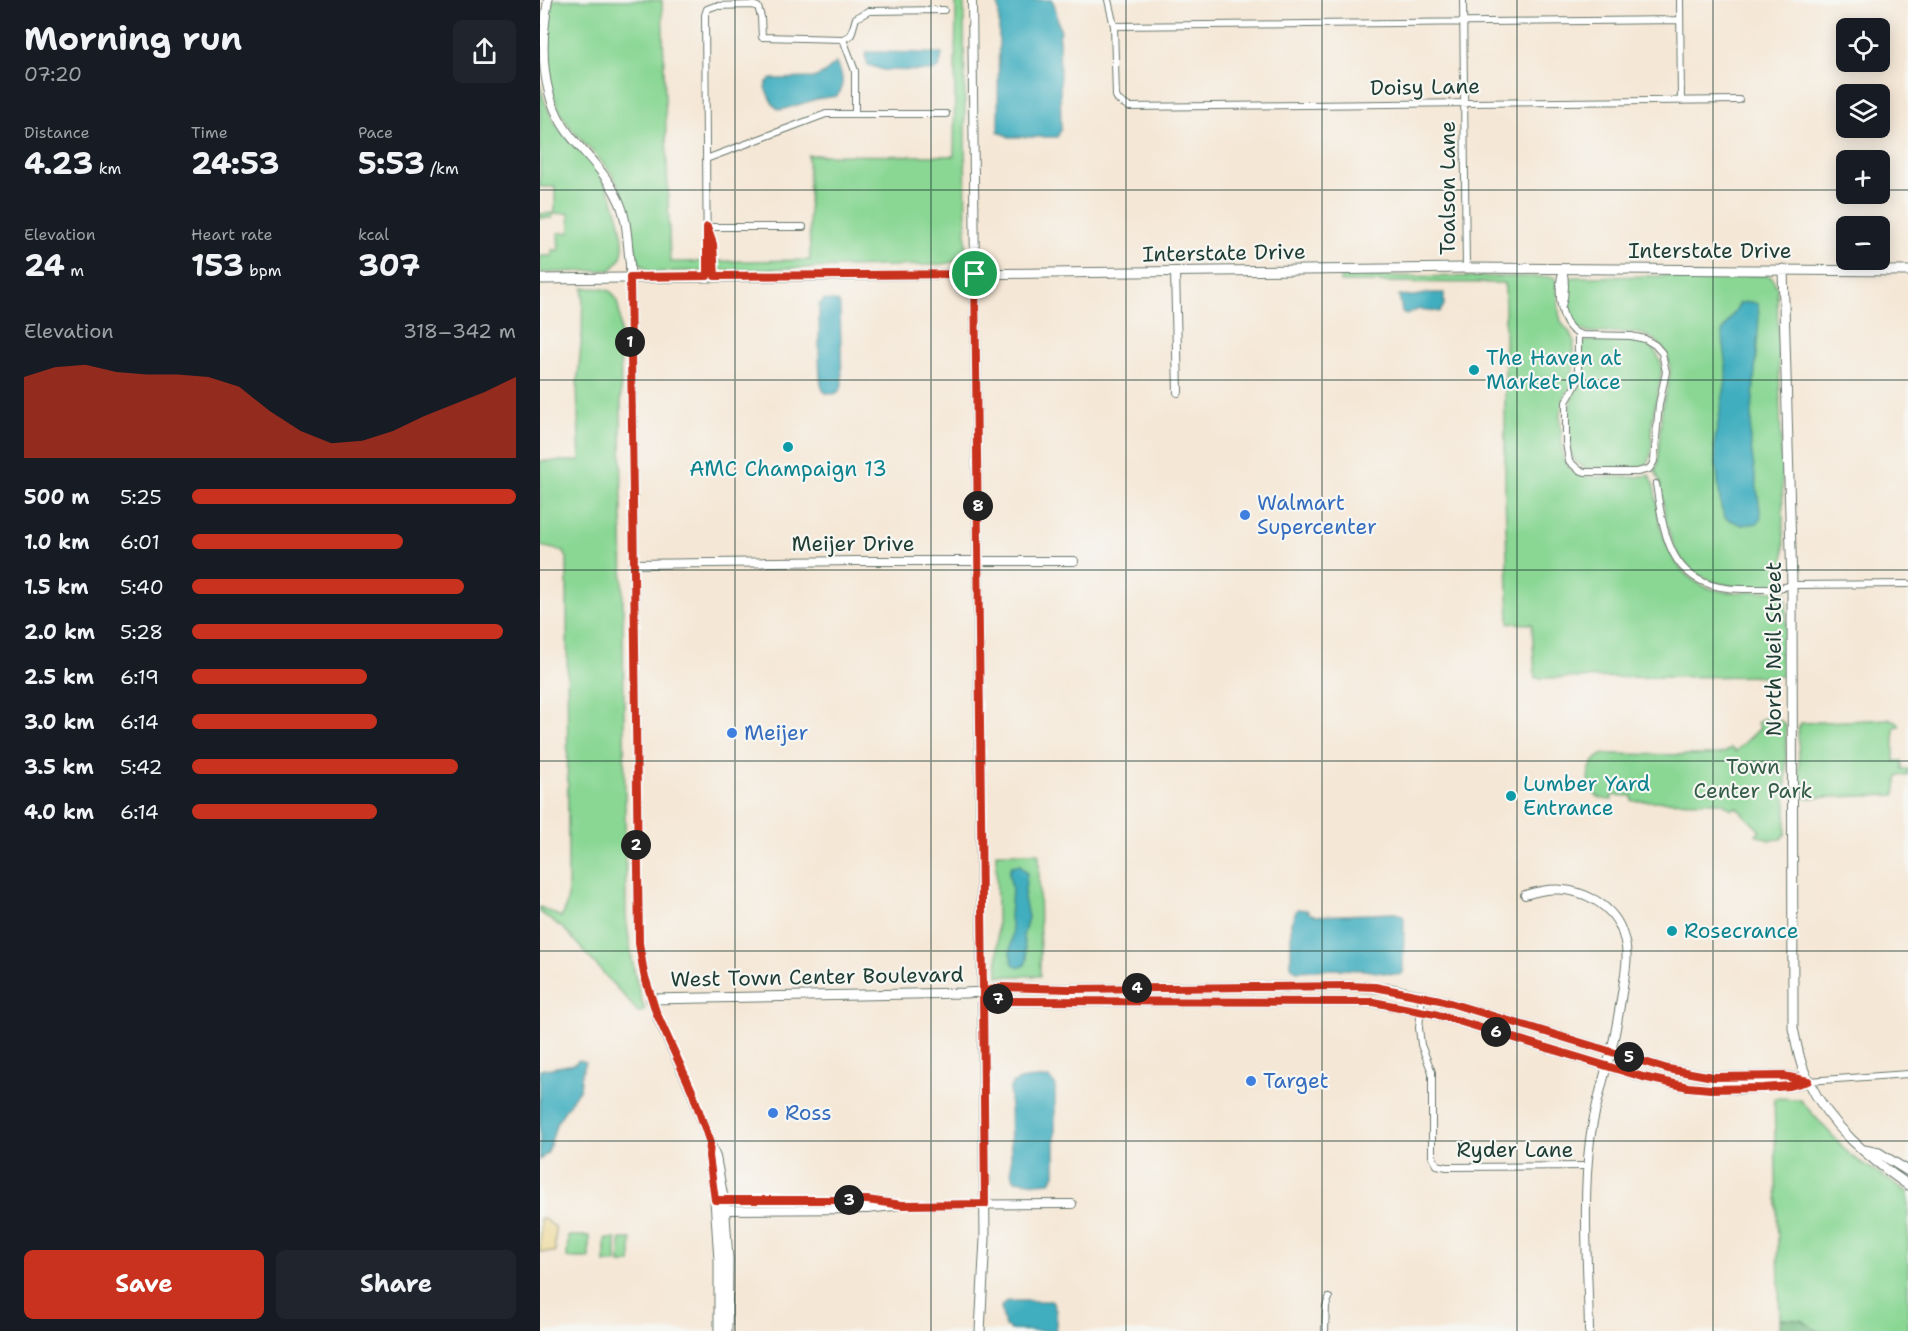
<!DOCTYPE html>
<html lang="en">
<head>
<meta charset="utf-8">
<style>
	body { margin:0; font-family:"Shantell Sans",sans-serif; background:#20242c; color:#f1f3f6; height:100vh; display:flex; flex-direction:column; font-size:22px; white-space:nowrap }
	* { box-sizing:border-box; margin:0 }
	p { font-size:20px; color:#9ea1a6 }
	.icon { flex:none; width:33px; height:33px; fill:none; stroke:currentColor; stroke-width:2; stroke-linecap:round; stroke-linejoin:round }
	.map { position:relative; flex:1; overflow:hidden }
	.panel { display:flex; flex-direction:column; background:#171b24; width:540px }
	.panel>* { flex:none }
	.fabs { position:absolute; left:1296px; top:18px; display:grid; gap:12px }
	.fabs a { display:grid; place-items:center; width:54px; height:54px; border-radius:9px; background:#171b24; box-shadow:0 3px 15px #0003; font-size:30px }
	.pin { position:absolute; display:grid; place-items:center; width:51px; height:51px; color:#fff; margin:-26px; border:3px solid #fff; border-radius:50%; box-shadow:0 2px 6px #0007 }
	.km { position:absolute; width:30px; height:30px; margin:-15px; border-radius:50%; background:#222; color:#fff; font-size:16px; line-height:30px; text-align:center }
	.round { display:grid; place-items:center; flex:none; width:63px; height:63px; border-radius:9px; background:#20242c }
	.summary { display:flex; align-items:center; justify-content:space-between; height:102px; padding:0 24px }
	h1 { font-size:33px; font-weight:700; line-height:45px }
	.stats { display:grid; grid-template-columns:repeat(3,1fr); gap:9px; height:102px; padding:6px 24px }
	.stats div { display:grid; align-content:center }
	.stats b { font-size:30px; font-weight:700 }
	.stats small { font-size:16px; font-weight:400 }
	.stats p { font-size:16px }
	.chart { height:168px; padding:12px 24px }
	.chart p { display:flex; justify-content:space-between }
	.chart svg { width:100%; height:108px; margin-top:6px; fill:#c8321e; opacity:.7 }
	.action { display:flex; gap:12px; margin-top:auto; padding:12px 24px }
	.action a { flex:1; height:69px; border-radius:9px; background:#c8321e; color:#fff; font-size:24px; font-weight:700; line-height:69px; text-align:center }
	.action a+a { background:#20242c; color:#f1f3f6 }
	ul { padding:0 24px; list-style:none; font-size:20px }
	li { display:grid; grid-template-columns:96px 72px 1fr; align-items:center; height:45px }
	li i { height:15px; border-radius:8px; background:#c8321e }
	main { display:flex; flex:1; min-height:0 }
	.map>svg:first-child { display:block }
	.green { fill:#8ad794; stroke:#548a64; stroke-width:1.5 }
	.forest { fill:#6fb87e; stroke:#477a59; stroke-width:1.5 }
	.sand { fill:#eeda9e; stroke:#868c69; stroke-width:1.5 }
	.water { fill:#41aebf; stroke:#30767a; stroke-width:1.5 }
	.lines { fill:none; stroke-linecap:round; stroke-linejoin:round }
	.minor-casing { stroke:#6a786d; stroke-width:8 }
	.tertiary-casing { stroke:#6a786d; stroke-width:10 }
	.secondary-casing { stroke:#6a786d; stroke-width:11 }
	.primary-casing { stroke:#6a786d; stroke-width:11 }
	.minor { stroke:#fff; stroke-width:6 }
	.tertiary { stroke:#fff; stroke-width:8 }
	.secondary { stroke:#fff; stroke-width:9 }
	.primary { stroke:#fff; stroke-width:9 }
	.route-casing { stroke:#fff; stroke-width:12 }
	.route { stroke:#c8321e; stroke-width:8 }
	.grid { fill:none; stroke:#1f3d34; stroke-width:1.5; stroke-opacity:0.55 }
	.culture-dot { fill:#0f9aa8; stroke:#f6f6f2; stroke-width:2 }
	.shop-dot { fill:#3f7fe0; stroke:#f6f6f2; stroke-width:2 }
	.labels { text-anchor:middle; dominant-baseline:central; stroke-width:4.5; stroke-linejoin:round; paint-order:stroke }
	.street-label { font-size:21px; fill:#1f3d34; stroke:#f6f6f2 }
	.culture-label { font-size:21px; fill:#0d838f; stroke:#f6f6f2; text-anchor:start }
	.shop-label { font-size:21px; fill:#366cbe; stroke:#f6f6f2; text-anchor:start }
	.park-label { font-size:21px; fill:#345c47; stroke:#f6f6f2 }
</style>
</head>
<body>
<main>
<section class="panel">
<div class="summary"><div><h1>Morning run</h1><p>07:20</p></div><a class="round"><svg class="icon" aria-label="share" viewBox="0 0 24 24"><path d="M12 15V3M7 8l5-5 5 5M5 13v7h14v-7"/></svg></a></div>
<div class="stats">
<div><p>Distance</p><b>4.23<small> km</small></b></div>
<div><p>Time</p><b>24:53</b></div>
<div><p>Pace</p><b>5:53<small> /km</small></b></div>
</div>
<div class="stats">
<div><p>Elevation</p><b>24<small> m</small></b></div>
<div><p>Heart rate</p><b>153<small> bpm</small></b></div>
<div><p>kcal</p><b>307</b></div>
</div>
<div class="chart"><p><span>Elevation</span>318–342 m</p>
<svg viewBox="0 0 160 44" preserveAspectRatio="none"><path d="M0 44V11L10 7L20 6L30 9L40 10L50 10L60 11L70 15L80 25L90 33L100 38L110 37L120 33L130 27L140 22L150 17L160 11V44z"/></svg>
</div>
<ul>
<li><b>500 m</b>5:25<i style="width:100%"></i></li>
<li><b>1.0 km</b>6:01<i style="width:65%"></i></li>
<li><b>1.5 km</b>5:40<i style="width:84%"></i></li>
<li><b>2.0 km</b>5:28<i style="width:96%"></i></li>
<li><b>2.5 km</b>6:19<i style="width:54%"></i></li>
<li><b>3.0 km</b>6:14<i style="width:57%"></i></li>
<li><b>3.5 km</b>5:42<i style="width:82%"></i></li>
<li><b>4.0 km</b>6:14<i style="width:57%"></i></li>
</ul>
<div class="action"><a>Save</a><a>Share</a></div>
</section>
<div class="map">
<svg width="1368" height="1331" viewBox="0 0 1368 1331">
	<rect width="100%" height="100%" fill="#f6f6f2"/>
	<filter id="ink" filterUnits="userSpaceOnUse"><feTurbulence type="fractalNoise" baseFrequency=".0167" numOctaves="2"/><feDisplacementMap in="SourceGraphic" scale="12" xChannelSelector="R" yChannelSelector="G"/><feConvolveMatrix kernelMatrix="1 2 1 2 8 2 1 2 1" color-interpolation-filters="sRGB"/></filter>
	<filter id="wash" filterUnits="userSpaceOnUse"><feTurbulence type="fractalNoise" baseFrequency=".008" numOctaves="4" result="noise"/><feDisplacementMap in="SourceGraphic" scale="24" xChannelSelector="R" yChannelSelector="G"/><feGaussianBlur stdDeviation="1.35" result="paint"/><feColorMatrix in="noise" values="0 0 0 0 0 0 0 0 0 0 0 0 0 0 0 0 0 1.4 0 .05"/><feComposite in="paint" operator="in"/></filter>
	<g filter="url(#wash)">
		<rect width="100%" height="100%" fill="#f5e7d6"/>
		<path class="green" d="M13 0H122L130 262 270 260 268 155 414 156 416 0H424L426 249C419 265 404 264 388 265L111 272C108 270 103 267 100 263 93 253 94 235 91 223 89 211 85 199 80 188 68 164 47 148 30 127 4 94 0 39 13 0Z
			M0 83C2 96 8 111 15 122 25 137 39 149 51 163 68 184 78 207 82 234 85 250 83 260 70 270L0 273V256H12V250H19L18 233 30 232 29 213 13 214 12 218H0V214L15 213V187H0Z
			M1226 275 1232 277 1237 288 1245 584C1235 587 1224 587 1213 587 1167 587 1138 572 1127 525 1122 508 1124 486 1115 471L1118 463C1119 444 1120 426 1122 408 1125 392 1134 373 1128 358 1108 307 1037 355 1028 315 1026 310 1027 303 1027 297 1027 289 1026 281 1033 277Z
			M807 276 1014 277C1021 289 1016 307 1021 321 1024 329 1032 332 1034 341L1033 381 1023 400 1020 414 1023 459 1031 470 1046 477H1096L1109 475C1117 486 1116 506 1119 519 1127 558 1146 589 1189 592 1208 593 1226 590 1244 591L1246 593 1247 676 995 678 992 624 969 623 965 493V283L800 282V277Z
			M43 288C70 288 77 288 80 317L86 916C90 949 94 979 105 1010L99 1013 25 930 0 912V907L21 917 24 913 28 897 27 558 23 551 0 546V461H40L37 387 42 334Z
			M1051 340H1094C1107 343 1117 350 1121 363 1124 377 1113 407 1112 423 1111 436 1115 459 1104 467L1047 469 1037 463 1033 459 1030 448 1029 413 1032 398 1041 382 1042 343Z
			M1227 718 1240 720 1246 726V833L1241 839 1229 840 1216 835 1220 831 1196 807 1191 809 1183 803 1177 802 1094 801 1092 800V796L1072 795V800C1044 801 1040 765 1064 754L1170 755 1184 753 1191 748 1195 752 1220 728 1217 723 1222 719Z
			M1350 719 1358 722 1360 726 1354 727V761H1362V769H1368V776L1358 775 1355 795 1260 798 1258 729 1261 723Z
			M456 853H499L500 976H458Z
			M1234 1098 1259 1099 1311 1156 1368 1192V1331H1277L1262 1320 1240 1319Z
			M28 1236H49V1258H27Z
			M65 1239H76V1263H65Z
			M80 1239H91V1263H80Z"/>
		<path class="forest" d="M1240 1319 1262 1320 1277 1331H1240Z"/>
		<path class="sand" d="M0 1218 4 1219 15 1227V1252H0Z"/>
		<path class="water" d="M457 0H512C518 10 516 21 521 31L519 37 521 130 517 137H469L458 131 459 12Z
			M327 52 398 53 402 54 399 68 392 71 343 70 328 65 325 55Z
			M296 63C302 72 306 86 297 96L277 99 241 110C232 108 229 95 225 88L227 82 231 79 273 78 283 74Z
			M890 293H904V305L900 312 880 309 866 314 862 312 859 295 875 296Z
			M284 300 296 301 299 303 300 308 302 386C300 391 297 394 292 394 288 394 285 393 283 390 277 382 280 320 279 305Z
			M1211 302 1218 304 1219 318 1210 439 1221 517 1218 523 1202 525 1185 518 1181 508 1174 445 1186 380V361L1182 332 1200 303Z
			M480 865 487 873 484 898 488 917 483 937 487 959 485 965 479 968 473 964 470 953 472 932 470 917 472 889 469 873 471 866Z
			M757 909 767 910 769 913 776 916 855 913 862 915 864 919 863 973 859 975 824 970 793 969 757 971 751 966V923Z
			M39 1060 46 1062 42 1072 40 1088 17 1122 8 1152 0 1160V1070L34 1064Z
			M509 1078 515 1085V1175L510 1182 497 1183 475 1180 471 1172 470 1087C477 1076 497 1079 509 1078Z
			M470 1301H512L516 1311V1331L472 1330 465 1327 461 1307 465 1302Z"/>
	</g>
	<g filter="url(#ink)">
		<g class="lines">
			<g class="minor-casing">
				<path id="minor" d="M568 0 574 26 576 96 578 100 589 107 1199 100
					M923 0 926 268
					M1140 0 1141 101
					M574 26 1140 20
					M303 39 315 71V114
					M166 159 286 114H406
					M167 227H263
					M169 233 173 244 175 276
					M1023 269C1016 288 1019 331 1043 335L1091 336 1105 339 1115 345 1122 353 1126 372 1119 404 1114 461 1112 465 1109 469 1097 472H1045L1039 470 1029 461 1026 443V402L1037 383 1038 377V334
					M167 276 165 15 167 9 175 6 213 5 218 7 221 17 222 37 303 39 311 35 316 18 329 11 404 10
					M1022 306C1026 293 1026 282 1023 269
					M1116 484C1125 543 1132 590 1205 589 1221 589 1237 590 1252 585L1368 584
					M882 995 879 1028 881 1045 892 1072V1156L897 1165 907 1167 1048 1166
					M1268 1081 1368 1074
					M785 1331 786 1306 789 1298"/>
			</g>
			<g class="tertiary-casing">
				<path id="tertiary" d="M8 0C0 48 0 100 33 139 49 158 66 174 77 197 88 217 87 242 90 264L99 943 104 974 118 1019 151 1091 170 1143 176 1157 184 1200
					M432 0 435 274
					M635 271 638 392
					M93 564 317 561H534
					M985 895C1010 887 1032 887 1055 900 1068 908 1079 920 1083 935 1090 953 1085 974 1082 993 1079 1012 1076 1032 1071 1051 1063 1081 1054 1110 1050 1140 1042 1203 1048 1268 1049 1331
					M170 1144 169 1156 175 1200H327L352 1203
					M180 1210 327 1209 362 1205 532 1204"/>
			</g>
			<g class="secondary-casing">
				<path id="secondary" d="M1243 269 1252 585 1253 1028C1257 1047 1260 1065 1269 1082 1290 1126 1329 1158 1368 1185
					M0 279 926 268 1368 271
					M443 992 461 1001 833 1002 895 1014 1103 1077 1148 1087 1199 1089 1250 1086 1266 1082
					M111 999 424 993 443 992 461 987 529 989 809 986 852 989 900 1000 1128 1069 1173 1077 1244 1076 1268 1081
					M1324 1150 1339 1153 1368 1171
					M175 1200 179 1260V1331
					M184 1200 188 1260 187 1331"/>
			</g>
			<g class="primary-casing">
				<path id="primary" d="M435 274 445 1239 440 1331"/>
			</g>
			<use href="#minor" class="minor"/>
			<use href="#tertiary" class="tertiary"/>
			<use href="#secondary" class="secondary"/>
			<use href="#primary" class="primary"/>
		</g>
	</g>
	<g class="lines" filter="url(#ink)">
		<g class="route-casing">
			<path id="route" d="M435 274 175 276 173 244 167 227V276L90 277 99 943 104 974 116 1012 152 1091 170 1143 169 1156 175 1200H327L362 1205 445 1204 443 992 461 987 529 989 809 986 835 987 900 1000 1128 1069 1173 1077 1244 1076 1268 1081 1250 1086 1223 1088 1170 1089 1148 1087 1103 1077 895 1014 833 1002 461 1001 443 992 435 274"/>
		</g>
		<use href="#route" class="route"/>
	</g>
	<path class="grid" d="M195 0V1331M391 0V1331M586 0V1331M782 0V1331M977 0V1331M1173 0V1331M0 190H1306M1340 190H1368M0 380H1368M0 570H1368M0 761H1368M0 951H1368M0 1141H1368"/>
	<g class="culture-dot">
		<circle cx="934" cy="370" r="6"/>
		<circle cx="248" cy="447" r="6"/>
		<circle cx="971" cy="796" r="6"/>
		<circle cx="1132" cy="931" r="6"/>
	</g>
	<g class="shop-dot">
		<circle cx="705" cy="515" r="6"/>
		<circle cx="192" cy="733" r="6"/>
		<circle cx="711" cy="1081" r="6"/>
		<circle cx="233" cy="1113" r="6"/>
	</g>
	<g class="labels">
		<g class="street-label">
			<text transform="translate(885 87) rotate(-1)">Doisy Lane</text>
			<text transform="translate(908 188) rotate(-90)">Toalson Lane</text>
			<text x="1170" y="251">Interstate Drive</text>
			<text transform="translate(684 253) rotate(-1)">Interstate Drive</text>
			<text x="313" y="544">Meijer Drive</text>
			<text transform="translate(1234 649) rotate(-90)">North Neil Street</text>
			<text transform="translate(277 977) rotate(-1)">West Town Center Boulevard</text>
			<text x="975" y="1150">Ryder Lane</text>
		</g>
		<g class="culture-label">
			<text x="946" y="358">The Haven at<tspan x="946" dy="24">Market Place</tspan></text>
			<text x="248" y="469" text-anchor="middle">AMC Champaign 13</text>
			<text x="983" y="784">Lumber Yard<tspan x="983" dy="24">Entrance</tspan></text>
			<text x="1144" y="931">Rosecrance</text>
		</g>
		<g class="shop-label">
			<text x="717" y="503">Walmart<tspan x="717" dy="24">Supercenter</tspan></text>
			<text x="204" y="733">Meijer</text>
			<text x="723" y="1081">Target</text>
			<text x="245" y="1113">Ross</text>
		</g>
		<g class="park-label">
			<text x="1213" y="767">Town<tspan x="1213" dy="24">Center Park</tspan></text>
		</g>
	</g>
</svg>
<div class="fabs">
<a><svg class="icon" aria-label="locate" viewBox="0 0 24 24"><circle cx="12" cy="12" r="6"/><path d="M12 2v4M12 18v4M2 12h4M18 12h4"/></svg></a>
<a><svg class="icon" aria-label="layers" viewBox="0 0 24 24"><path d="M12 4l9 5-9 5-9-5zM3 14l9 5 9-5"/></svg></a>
<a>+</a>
<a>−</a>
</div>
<div class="pin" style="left:435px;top:274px;background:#1e9e55"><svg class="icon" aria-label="arrive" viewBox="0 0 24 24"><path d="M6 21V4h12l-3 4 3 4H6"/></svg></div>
<b class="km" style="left:90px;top:342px">1</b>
<b class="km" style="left:96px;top:845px">2</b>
<b class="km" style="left:309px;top:1200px">3</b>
<b class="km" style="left:597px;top:988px">4</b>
<b class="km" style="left:1089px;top:1057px">5</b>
<b class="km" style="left:956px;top:1032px">6</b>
<b class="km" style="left:458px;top:999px">7</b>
<b class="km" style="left:438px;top:506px">8</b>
</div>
</main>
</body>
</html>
